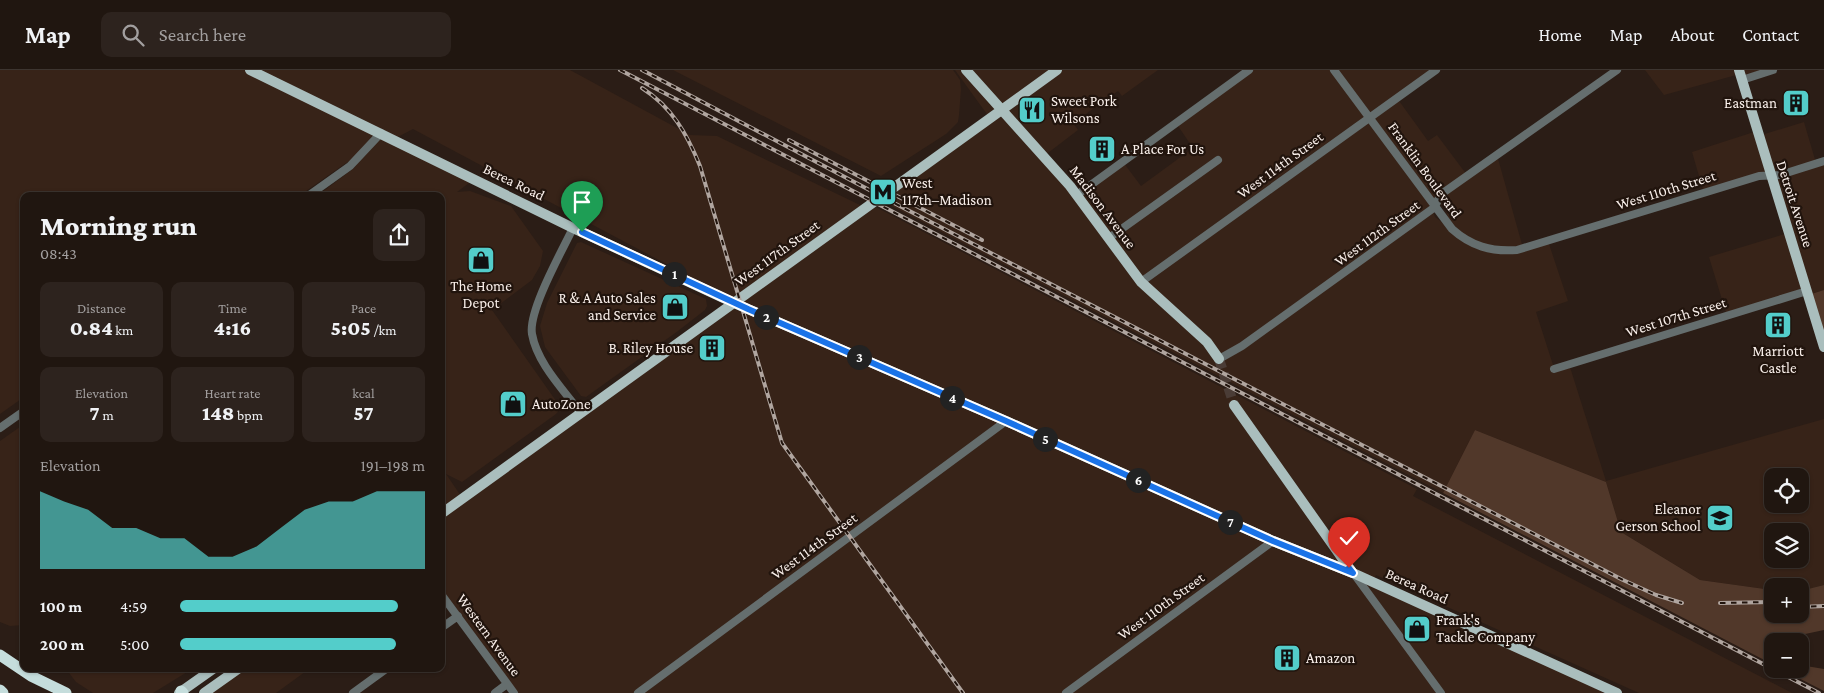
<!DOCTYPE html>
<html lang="en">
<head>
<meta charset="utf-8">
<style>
	body { margin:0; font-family:"Crimson Pro",serif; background:#2d231e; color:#f1f3f6; height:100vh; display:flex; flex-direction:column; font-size:19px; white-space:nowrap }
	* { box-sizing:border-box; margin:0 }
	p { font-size:16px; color:#a29f9f }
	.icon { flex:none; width:28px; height:28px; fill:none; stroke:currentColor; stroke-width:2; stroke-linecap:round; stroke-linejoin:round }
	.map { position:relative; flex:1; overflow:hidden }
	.side { position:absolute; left:20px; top:122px; width:425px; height:480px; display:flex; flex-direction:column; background:#201610; border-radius:10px; box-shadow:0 1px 4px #0004,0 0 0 1px #3d3530 }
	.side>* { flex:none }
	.fabs { position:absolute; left:1764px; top:398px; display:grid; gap:10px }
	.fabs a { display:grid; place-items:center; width:45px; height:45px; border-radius:10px; background:#201610; box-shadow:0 1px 4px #0004,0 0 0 1px #3d3530; font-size:25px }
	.pin { position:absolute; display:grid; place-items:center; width:42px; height:42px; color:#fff; margin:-51px -21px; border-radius:50% 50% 50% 0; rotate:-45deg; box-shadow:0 0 5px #0007 }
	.pin .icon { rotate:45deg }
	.km { position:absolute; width:25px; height:25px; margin:-12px; border-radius:50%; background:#222; color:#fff; font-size:14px; line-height:25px; text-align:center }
	.round { display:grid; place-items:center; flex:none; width:52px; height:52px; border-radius:10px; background:#2d231e }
	.headline { display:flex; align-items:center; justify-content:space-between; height:85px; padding:0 20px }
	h1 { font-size:28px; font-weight:800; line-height:38px }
	.stats { display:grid; grid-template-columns:repeat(3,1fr); gap:8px; height:85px; padding:5px 20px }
	.stats div { display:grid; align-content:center; border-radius:10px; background:#2d231e; text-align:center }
	.stats b { font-size:21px; font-weight:800 }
	.stats small { font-size:14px; font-weight:400 }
	.stats p { font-size:14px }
	.chart { height:140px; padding:10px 20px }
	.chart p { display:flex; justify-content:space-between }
	.chart svg { width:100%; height:90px; margin-top:5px; fill:#53cdca; opacity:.7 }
	ul { padding:0 20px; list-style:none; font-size:16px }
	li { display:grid; grid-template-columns:80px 60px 1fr; align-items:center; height:38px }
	li i { height:12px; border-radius:6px; background:#53cdca }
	header { display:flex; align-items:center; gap:30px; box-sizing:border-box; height:70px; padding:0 25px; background:#201610; border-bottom:1px solid #3d3530 }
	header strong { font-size:24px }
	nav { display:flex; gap:28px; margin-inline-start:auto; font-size:18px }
	.search { width:350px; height:45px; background:#2d231e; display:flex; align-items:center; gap:12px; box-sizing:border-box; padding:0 18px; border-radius:10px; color:#a29f9f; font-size:19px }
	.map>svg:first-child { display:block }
	.built { fill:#372318; fill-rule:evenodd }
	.green { fill:#51382a }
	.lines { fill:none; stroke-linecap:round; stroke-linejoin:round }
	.major-tunnel { stroke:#4a3c36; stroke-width:10; stroke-dasharray:10 5; stroke-linecap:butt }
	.minor { stroke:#656e6e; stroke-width:8 }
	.major { stroke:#aabebd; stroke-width:10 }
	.highway { stroke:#c5dddc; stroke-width:11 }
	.rail-casing { stroke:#b0a59f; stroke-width:4 }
	.rail { stroke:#21140d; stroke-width:2; stroke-dasharray:5.5; stroke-linecap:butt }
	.route-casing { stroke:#fff; stroke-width:10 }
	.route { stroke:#1a73e8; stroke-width:6 }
	.labels { text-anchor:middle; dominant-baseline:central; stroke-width:4.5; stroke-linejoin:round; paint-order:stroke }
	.poi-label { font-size:15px; fill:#f9efea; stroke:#21140d; text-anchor:start }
	.street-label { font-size:15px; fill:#f9efea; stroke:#21140d }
</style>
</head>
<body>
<header>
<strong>Map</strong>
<div class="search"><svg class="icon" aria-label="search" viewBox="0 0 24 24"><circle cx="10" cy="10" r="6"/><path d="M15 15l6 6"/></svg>Search here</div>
<nav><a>Home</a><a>Map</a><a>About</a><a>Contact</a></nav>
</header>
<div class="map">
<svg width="1824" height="623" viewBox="0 0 1824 623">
	<rect width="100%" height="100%" fill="#2b1d16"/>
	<path class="built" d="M0 0H570L690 65 717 66 862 136 732 229 413 59 392 70 473 110 457 122 470 121 511 136 543 181 540 196 532 210 492 240 561 338 556 344 462 412 446 404 461 426 441 440V126H317L354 98 366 82 346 93 299 126H24V327L0 344Z
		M673 0H953L960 10 961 19 959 45 958 52 946 64 881 106Z
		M955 0H1055L989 47Z
		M1057 0H1158L1122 26 1118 21 1073 53 1078 60 1044 86 1077 125 1123 92 1141 116 1193 78 1176 53 1249 0H1436L1397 28 1428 71 1437 65 1467 105 1497 85 1523 178 1548 171 1568 231 1536 242 1554 298 1569 294 1606 411 1824 349V515L1800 521V516H1772V520L1700 510 1621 462 1606 412 1475 360 1443 423 878 129ZM1428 128 1445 137 1451 159 1435 147ZM1772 406H1800V434H1772ZM1772 461H1800V489H1772Z
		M1645 0H1773L1742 10 1740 4 1664 25Z
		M1804 52 1816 93 1824 91V220L1808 225 1807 222 1727 246 1709 187 1788 163 1770 106 1704 123 1692 82 1757 61 1758 66Z
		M870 134 1417 419 1413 426 1792 623H1639L1376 505 1373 512 1605 617 1603 623H514L441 524V444Z
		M581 172 706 229 707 236 705 240 678 261 586 327 581 326 545 277 540 256 547 233 577 173Z
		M24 354V555L10 556 0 552V371Z
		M66 599H192L153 623H93L76 612Z
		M238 599H309L276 623H204Z"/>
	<path class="green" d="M1824 220V277L1808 225Z
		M1475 360 1606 412 1621 462 1700 510 1772 520V544H1800V521L1824 515V560L1791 567 1792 571H1772V594L1443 423Z
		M1800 595 1824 599V621L1781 599H1800Z"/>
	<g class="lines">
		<path class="major-tunnel" d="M1219 289 1234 335"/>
		<path class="minor" d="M1334 0 1452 159C1471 176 1491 182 1517 180L1759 106 1780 105 1824 91
			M1742 10 1773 0
			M1077 125 1249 0
			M308 126 350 96 381 63
			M573 158C562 181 528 241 532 264 537 293 563 319 580 342
			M1109 168 1218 90
			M1141 212 1436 0
			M1219 289 1242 276 1435 137 1440 125 1617 0
			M1554 299 1807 221
			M0 358 24 341
			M1354 504 1441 623
			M441 524 514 623
			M441 558 458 546
			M353 623 386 599
			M495 623 507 614
			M638 623 1006 351
			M1066 623 1273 471"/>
		<path class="major" d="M250 0 573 158 734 233 1006 351 1273 471 1353 503 1617 623
			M966 0 1070 116 1141 212 1207 272 1219 289
			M1739 0 1824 277
			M1234 335 1352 502
			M441 444 1057 0
			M179 623 213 599
			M204 623 238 599"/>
		<path class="highway" d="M0 585 31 606 66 623
			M0 620 3 623
			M181 621 183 623"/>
		<g class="rail-casing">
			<path id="rail" d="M620 0 1819 623
				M642 0 894 133 1623 510 1656 525 1682 533
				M642 18C672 37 687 64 700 96L782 373 963 623
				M789 70 982 170
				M1720 533 1772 532
				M1800 537 1824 536"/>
		</g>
		<use href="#rail" class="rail"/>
	</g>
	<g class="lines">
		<g class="route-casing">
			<path id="route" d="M582 162 748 239 1006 351 1273 471 1353 503 1349 498"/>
		</g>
		<use href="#route" class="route"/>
	</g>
	<defs>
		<g id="building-square" transform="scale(1.4375)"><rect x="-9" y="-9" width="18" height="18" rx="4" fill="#53cdca" stroke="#21140d"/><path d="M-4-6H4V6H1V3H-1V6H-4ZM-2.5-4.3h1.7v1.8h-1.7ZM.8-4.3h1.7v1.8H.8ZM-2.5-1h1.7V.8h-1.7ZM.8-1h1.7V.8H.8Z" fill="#111"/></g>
		<g id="restaurant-square" transform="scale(1.4375)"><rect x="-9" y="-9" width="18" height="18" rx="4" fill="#53cdca" stroke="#21140d"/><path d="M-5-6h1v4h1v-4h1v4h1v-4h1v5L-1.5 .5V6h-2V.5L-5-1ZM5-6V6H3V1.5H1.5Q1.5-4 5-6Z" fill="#111"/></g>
		<g id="metro-square" transform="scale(1.4375)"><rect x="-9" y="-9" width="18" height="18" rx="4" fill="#53cdca" stroke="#21140d"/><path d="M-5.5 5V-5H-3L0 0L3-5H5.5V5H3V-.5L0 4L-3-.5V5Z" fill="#111"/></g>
		<g id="shop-square" transform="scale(1.4375)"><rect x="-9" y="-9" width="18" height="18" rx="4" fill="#53cdca" stroke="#21140d"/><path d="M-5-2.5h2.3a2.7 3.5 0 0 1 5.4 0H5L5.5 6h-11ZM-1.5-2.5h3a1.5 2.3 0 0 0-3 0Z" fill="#111"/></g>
		<g id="school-square" transform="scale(1.4375)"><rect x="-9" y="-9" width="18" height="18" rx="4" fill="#53cdca" stroke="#21140d"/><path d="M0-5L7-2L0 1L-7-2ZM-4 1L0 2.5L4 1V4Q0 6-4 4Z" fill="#111"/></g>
	</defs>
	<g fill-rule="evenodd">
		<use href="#building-square" x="1796" y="33"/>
		<use href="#restaurant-square" x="1032" y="40"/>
		<use href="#building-square" x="1102" y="79"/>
		<use href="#metro-square" x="883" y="122"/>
		<use href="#shop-square" x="481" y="190"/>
		<use href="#shop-square" x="675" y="237"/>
		<use href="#building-square" x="1778" y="255"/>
		<use href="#building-square" x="712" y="278"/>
		<use href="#shop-square" x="513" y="334"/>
		<use href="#school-square" x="1720" y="448"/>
		<use href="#shop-square" x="1417" y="559"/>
		<use href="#building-square" x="1287" y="588"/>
	</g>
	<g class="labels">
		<g class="poi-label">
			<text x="1051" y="31">Sweet Pork<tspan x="1051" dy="17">Wilsons</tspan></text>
			<text x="1777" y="33" text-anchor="end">Eastman</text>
			<text x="1121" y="79">A Place For Us</text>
			<text x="902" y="113">West<tspan x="902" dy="17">117th–Madison</tspan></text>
			<text x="481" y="216" text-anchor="middle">The Home<tspan x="481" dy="17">Depot</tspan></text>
			<text x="656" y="228" text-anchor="end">R &amp; A Auto Sales<tspan x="656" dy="17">and Service</tspan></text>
			<text x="693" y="278" text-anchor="end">B. Riley House</text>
			<text x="1778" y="281" text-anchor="middle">Marriott<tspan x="1778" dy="17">Castle</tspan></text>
			<text x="532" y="334">AutoZone</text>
			<text x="1701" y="439" text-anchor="end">Eleanor<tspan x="1701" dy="17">Gerson School</tspan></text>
			<text x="1436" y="550">Frank's<tspan x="1436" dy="17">Tackle Company</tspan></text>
			<text x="1306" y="588">Amazon</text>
		</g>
		<g class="street-label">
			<text transform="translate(1280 95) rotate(-36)">West 114th Street</text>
			<text transform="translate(1425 100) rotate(54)">Franklin Boulevard</text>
			<text transform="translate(514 112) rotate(26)">Berea Road</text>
			<text transform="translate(1666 120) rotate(-17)">West 110th Street</text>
			<text transform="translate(1795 134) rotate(72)">Detroit Avenue</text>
			<text transform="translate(1103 137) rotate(53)">Madison Avenue</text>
			<text transform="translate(1377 163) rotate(-36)">West 112th Street</text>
			<text transform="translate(777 183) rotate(-36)">West 117th Street</text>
			<text transform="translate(1676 247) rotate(-17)">West 107th Street</text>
			<text transform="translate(814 476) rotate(-36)">West 114th Street</text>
			<text transform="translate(1417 516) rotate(24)">Berea Road</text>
			<text transform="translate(1161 536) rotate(-36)">West 110th Street</text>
			<text transform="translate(489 565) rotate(54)">Western Avenue</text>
		</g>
	</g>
</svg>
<div class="fabs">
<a><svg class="icon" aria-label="locate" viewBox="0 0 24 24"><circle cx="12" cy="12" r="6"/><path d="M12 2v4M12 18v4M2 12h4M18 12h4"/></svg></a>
<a><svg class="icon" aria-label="layers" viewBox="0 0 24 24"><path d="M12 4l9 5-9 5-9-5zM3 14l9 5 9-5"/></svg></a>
<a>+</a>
<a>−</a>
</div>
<div class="pin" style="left:582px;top:162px;background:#1e9e55"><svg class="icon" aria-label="arrive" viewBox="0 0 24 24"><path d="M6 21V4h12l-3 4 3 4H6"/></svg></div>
<div class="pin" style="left:1349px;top:498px;background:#d93025"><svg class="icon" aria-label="check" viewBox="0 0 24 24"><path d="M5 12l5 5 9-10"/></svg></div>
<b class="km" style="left:674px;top:204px">1</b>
<b class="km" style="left:766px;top:247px">2</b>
<b class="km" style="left:859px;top:287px">3</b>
<b class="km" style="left:952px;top:328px">4</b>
<b class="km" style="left:1045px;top:369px">5</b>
<b class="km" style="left:1138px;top:410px">6</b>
<b class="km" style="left:1230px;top:452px">7</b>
<section class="side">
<div class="headline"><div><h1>Morning run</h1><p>08:43</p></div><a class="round"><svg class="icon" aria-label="share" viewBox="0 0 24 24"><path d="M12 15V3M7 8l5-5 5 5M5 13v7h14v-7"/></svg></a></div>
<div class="stats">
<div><p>Distance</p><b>0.84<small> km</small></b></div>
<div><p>Time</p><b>4:16</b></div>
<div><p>Pace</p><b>5:05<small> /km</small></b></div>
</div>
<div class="stats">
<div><p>Elevation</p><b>7<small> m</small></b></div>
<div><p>Heart rate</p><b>148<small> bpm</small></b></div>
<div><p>kcal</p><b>57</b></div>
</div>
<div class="chart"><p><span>Elevation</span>191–198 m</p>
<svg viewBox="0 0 160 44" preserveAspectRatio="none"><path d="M0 44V6L10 11L20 15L30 24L40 24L50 29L60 29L70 38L80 38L90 33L100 24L110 15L120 11L130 11L140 6L150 6L160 6V44z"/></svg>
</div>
<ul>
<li><b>100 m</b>4:59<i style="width:89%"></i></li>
<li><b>200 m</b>5:00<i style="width:88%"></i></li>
</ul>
</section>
</div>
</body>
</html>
